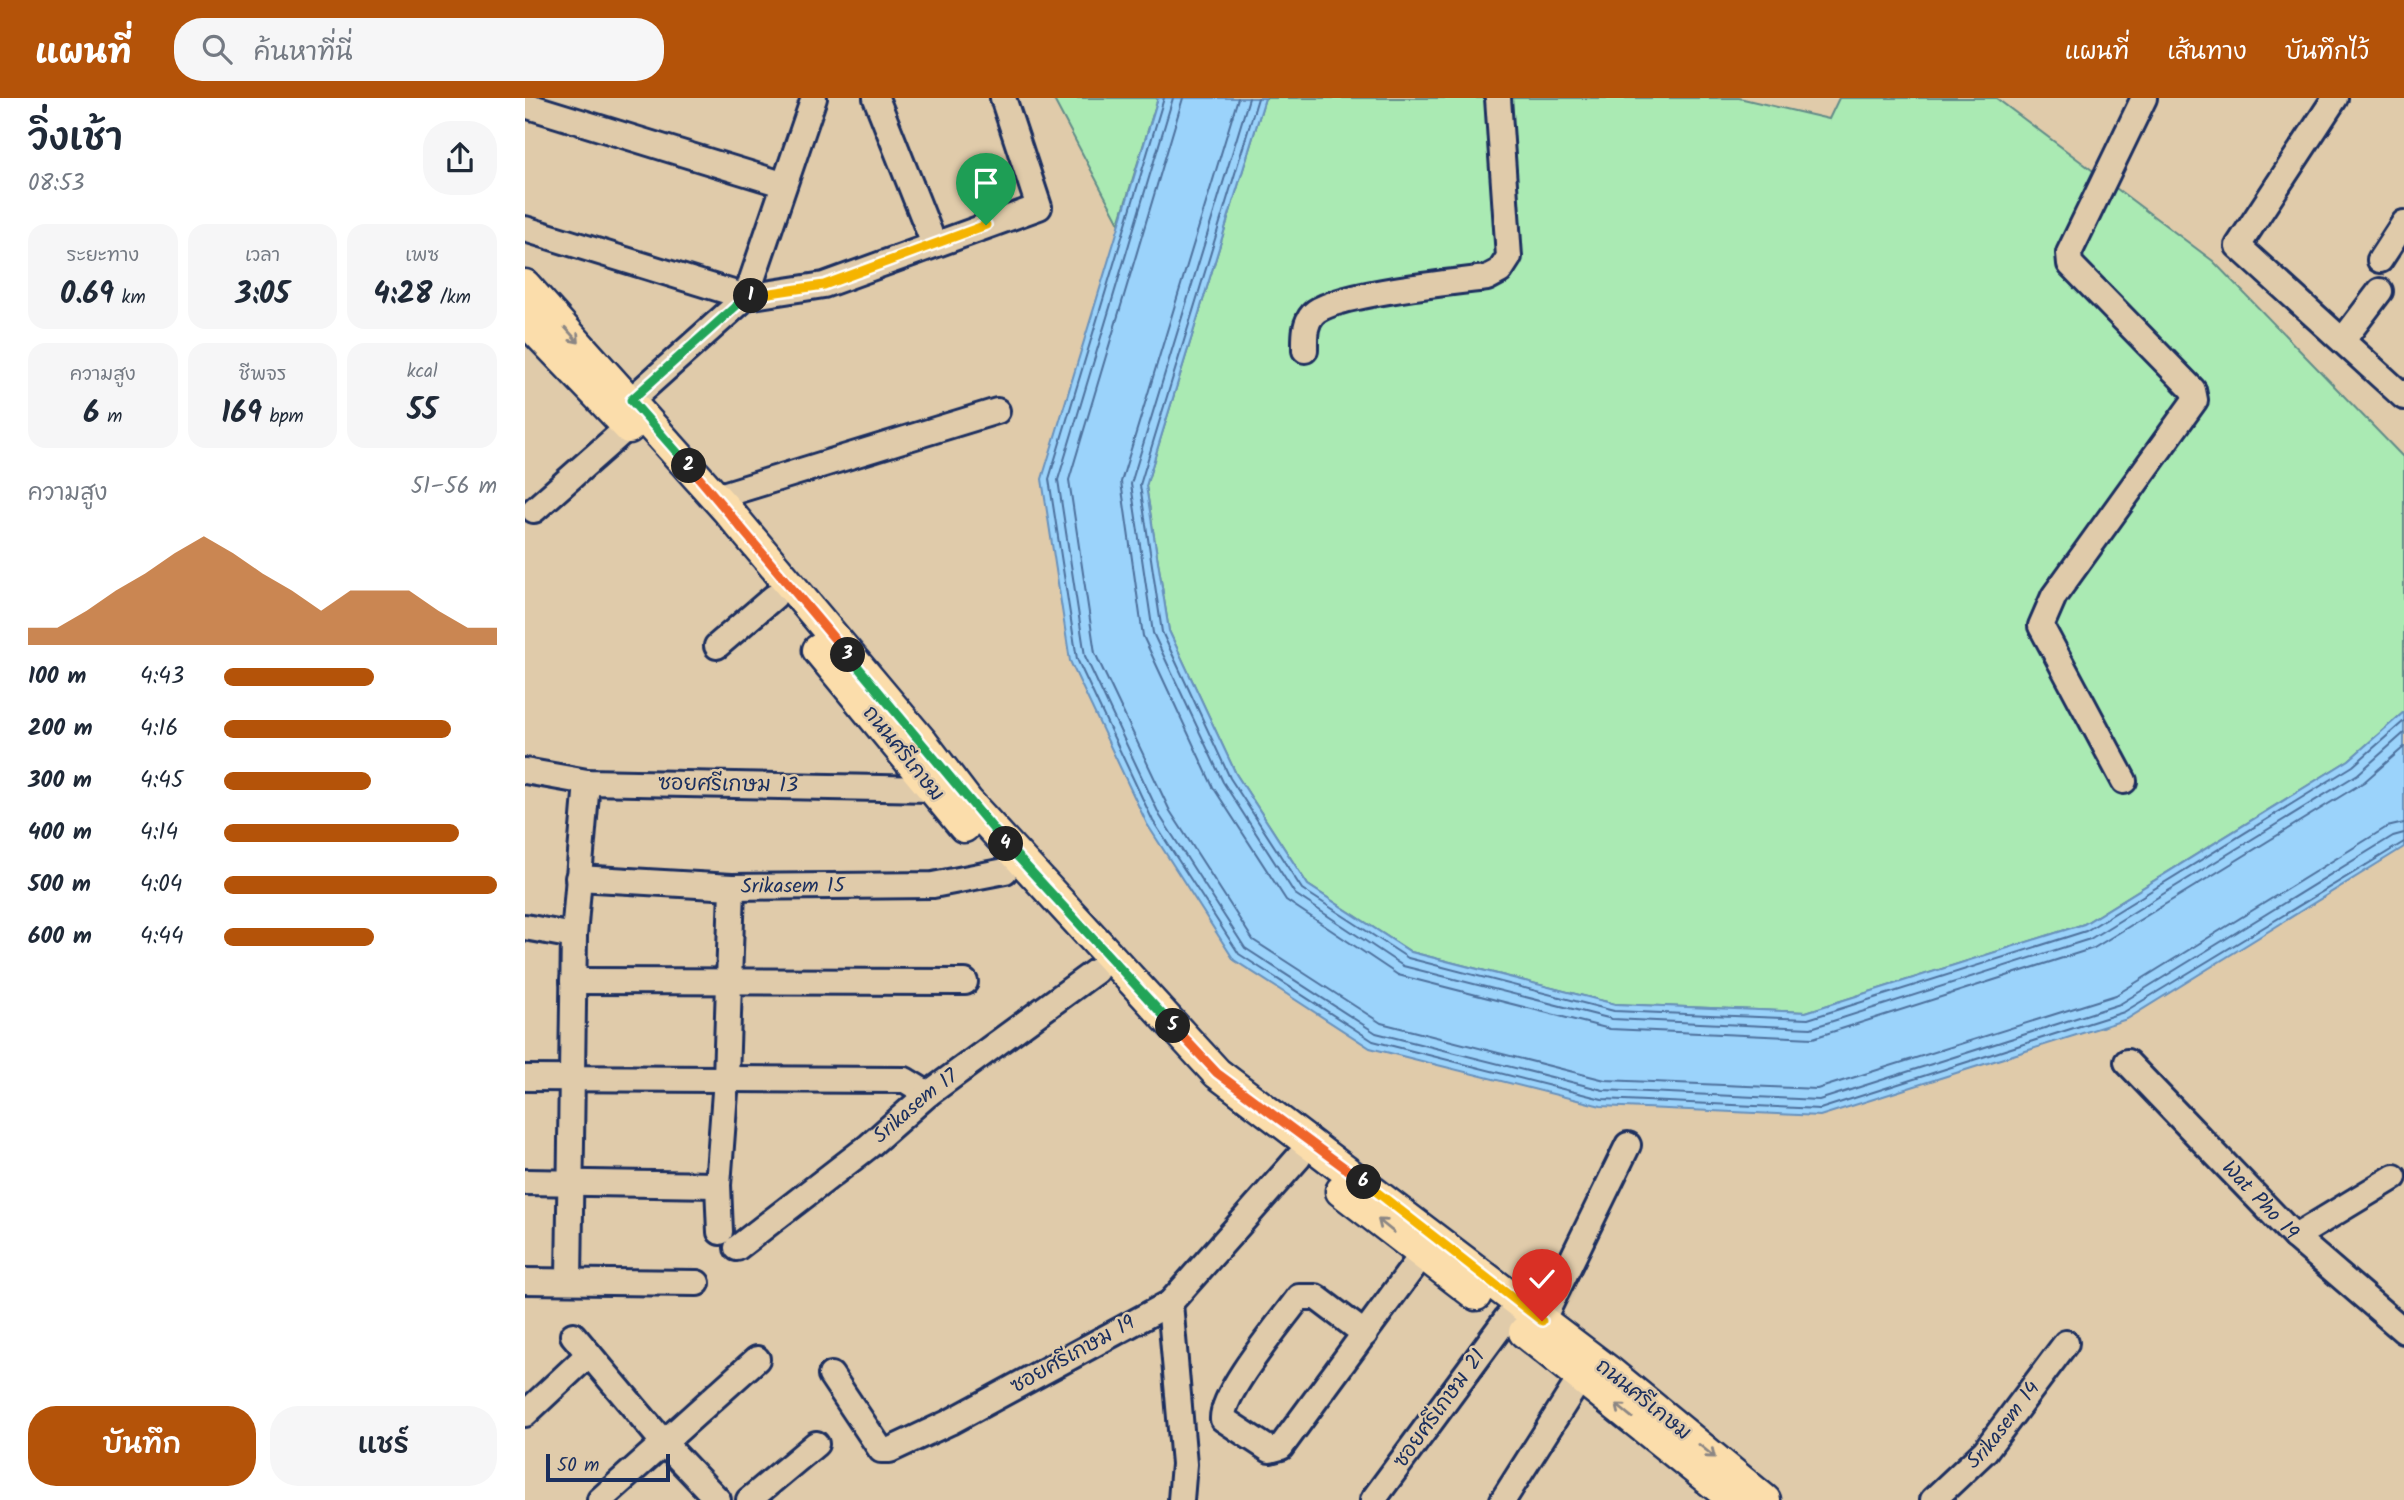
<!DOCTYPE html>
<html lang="th">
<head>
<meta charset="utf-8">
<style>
	body { margin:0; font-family:Kalam,"Playpen Sans Thai",sans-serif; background:#f6f6f7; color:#1f2937; height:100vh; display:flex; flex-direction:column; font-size:26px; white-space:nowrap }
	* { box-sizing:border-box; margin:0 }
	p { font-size:23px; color:#747a83 }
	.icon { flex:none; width:38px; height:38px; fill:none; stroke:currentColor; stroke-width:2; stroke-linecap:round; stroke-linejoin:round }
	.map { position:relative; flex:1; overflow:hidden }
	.sheet { display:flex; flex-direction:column; background:#fff; width:525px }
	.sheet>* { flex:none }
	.scale { position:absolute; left:21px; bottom:18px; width:124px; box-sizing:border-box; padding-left:7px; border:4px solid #1b2f5e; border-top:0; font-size:19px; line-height:24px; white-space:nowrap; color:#1b2f5e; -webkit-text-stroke:5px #e0cbaa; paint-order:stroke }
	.pin { position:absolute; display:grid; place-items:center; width:60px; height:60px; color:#fff; margin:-72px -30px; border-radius:50% 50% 50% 0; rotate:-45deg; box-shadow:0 0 7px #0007 }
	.pin .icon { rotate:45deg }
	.km { position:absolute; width:35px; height:35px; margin:-18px; border-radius:50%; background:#222; color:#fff; font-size:19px; line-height:35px; text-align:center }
	.round { display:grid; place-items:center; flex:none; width:74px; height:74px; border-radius:28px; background:#f6f6f7 }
	.headline { display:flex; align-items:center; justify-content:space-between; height:119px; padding:0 28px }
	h1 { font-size:38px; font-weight:600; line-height:52px }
	.metrics { display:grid; grid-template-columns:repeat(3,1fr); gap:10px; height:119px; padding:7px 28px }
	.metrics div { display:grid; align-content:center; border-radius:18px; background:#f6f6f7; text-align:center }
	.metrics b { font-size:30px; font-weight:600 }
	.metrics small { font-size:19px; font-weight:400 }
	.metrics p { font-size:19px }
	.chart { height:196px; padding:14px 28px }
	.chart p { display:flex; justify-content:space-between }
	.chart svg { width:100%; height:126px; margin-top:7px; fill:#b45309; opacity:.7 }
	.button { display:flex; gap:14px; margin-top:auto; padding:14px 28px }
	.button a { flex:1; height:80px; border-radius:28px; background:#b45309; color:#fff; font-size:28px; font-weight:600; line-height:80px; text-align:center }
	.button a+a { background:#f6f6f7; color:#1f2937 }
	ul { padding:0 28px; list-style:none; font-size:23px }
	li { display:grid; grid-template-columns:112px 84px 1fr; align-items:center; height:52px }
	li i { height:18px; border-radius:9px; background:#b45309 }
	header { display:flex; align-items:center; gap:42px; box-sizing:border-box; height:98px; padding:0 35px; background:#b45309; color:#fff }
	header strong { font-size:33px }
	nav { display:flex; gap:38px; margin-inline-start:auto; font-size:24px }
	.search { width:490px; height:63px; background:#f6f6f7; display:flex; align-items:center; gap:18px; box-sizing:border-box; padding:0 24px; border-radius:28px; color:#747a83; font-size:26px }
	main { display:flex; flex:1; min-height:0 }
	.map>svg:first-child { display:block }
	.green { fill:#aaeab3; stroke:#628c88; stroke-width:2 }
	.water { fill:#9bd3fb; stroke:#6891bc; stroke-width:2 }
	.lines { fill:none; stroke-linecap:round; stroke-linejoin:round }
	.shore { stroke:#4e719d; stroke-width:2 }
	.minor-casing { stroke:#1b2f5e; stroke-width:30 }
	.major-casing { stroke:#1b2f5e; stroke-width:35 }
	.minor { stroke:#e0cbaa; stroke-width:24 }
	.major { stroke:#fbddab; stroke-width:30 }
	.oneway { stroke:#8b8684 }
	.split-1-casing { stroke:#fff; stroke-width:14 }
	.split-2-casing { stroke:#fff; stroke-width:14 }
	.split-3-casing { stroke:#fff; stroke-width:14 }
	.split-4-casing { stroke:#fff; stroke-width:14 }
	.split-5-casing { stroke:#fff; stroke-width:14 }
	.split-6-casing { stroke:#fff; stroke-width:14 }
	.split-7-casing { stroke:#fff; stroke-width:14 }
	.split-1 { stroke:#f5b400; stroke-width:9 }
	.split-2 { stroke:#22a559; stroke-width:9 }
	.split-3 { stroke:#f0652b; stroke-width:9 }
	.split-4 { stroke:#22a559; stroke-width:9 }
	.split-5 { stroke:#22a559; stroke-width:9 }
	.split-6 { stroke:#f0652b; stroke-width:9 }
	.split-7 { stroke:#f5b400; stroke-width:9 }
	.labels { text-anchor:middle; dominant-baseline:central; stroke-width:5; stroke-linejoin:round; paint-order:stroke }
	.street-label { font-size:21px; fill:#1b2f5e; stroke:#e0cbaa }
</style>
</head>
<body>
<header>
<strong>แผนที่</strong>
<div class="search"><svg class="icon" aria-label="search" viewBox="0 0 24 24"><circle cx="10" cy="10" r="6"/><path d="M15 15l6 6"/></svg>ค้นหาที่นี่</div>
<nav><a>แผนที่</a><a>เส้นทาง</a><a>บันทึกไว้</a></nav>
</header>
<main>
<section class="sheet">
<div class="headline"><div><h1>วิ่งเช้า</h1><p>08:53</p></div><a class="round"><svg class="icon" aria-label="share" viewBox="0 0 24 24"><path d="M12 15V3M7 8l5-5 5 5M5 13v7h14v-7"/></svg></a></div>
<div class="metrics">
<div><p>ระยะทาง</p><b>0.69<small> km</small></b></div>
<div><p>เวลา</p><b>3:05</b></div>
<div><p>เพซ</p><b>4:28<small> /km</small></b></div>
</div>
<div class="metrics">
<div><p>ความสูง</p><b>6<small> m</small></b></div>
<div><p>ชีพจร</p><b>169<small> bpm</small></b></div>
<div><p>kcal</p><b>55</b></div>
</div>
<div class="chart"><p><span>ความสูง</span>51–56 m</p>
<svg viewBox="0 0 160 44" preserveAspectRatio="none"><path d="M0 44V38L10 38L20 32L30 25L40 19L50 12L60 6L70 12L80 19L90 25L100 32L110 25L120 25L130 25L140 32L150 38L160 38V44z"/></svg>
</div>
<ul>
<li><b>100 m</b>4:43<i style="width:55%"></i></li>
<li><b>200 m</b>4:16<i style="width:83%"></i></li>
<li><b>300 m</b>4:45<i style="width:54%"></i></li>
<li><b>400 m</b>4:14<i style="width:86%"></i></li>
<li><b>500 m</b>4:04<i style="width:100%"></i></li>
<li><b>600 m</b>4:44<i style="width:55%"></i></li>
</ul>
<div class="button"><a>บันทึก</a><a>แชร์</a></div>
</section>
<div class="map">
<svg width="1879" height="1402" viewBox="0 0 1879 1402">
	<rect width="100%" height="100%" fill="#e0cbaa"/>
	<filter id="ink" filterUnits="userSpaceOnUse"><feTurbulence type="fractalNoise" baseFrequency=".0143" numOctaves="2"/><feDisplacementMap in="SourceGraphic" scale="14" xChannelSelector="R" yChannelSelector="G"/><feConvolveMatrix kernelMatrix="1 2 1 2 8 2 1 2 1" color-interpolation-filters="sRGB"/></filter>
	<g filter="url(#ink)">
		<path class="green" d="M528 0H633L594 125Z
			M740 0H1214L1304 21 1314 0H1471L1688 163 1879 360V614L1824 662 1559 826 1281 914 1090 906 886 854 783 787 711 676 644 533 621 388Z"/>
		<path class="water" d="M633 0H740L621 388 644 533 711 676 783 787 886 854 1090 906 1281 914 1559 826 1824 662 1879 614V749L1602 921 1295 1018 1076 1008 845 950 709 862 622 726 545 563 517 381Z"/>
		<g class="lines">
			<path class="shore" d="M639 0 524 381 552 561 628 723 714 856 848 943 1077 1001 1295 1011 1599 914 1879 744
				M648 0 533 382 560 558 635 718 720 850 851 935 1078 992 1294 1002 1595 906 1868 738 1879 735
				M658 0 544 382 570 555 645 713 728 842 856 925 1080 982 1292 991 1591 897 1862 729 1879 725
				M713 0 596 384 618 538 688 689 761 802 873 877 1085 931 1288 940 1569 850 1839 684 1879 649
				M724 0 606 386 628 535 698 684 770 796 878 868 1087 921 1286 930 1565 841 1833 676 1879 635
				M733 0 615 387 637 534 705 680 777 791 883 860 1089 913 1283 921 1561 833 1828 668 1879 623"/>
			<g class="minor-casing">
				<g id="minor">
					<path d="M351 0 409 146"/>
					<path d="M1810 0 1713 148 1879 299"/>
					<path d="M0 7 257 86"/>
					<path d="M0 131 221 199 289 0"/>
					<path d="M1855 162 1879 125"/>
					<path d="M1818 242 1855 193"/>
					<path d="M780 252C780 239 779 226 788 216 807 196 930 184 962 180L975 173 984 159 973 0"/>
					<path d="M106 302 221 199 299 187 514 109 478 0"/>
					<path d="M191 399 472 313"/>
					<path d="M9 412 103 329"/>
					<path d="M192 548 249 499"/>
					<path d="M0 673 62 684 406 691"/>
					<path d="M1599 683 1516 528 1529 498 1670 302 1668 292 1545 166 1544 155 1619 0"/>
					<path id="s1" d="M53 780 207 789 408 787 480 773"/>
					<path d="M0 829 49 838"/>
					<path d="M48 883 440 884"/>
					<path id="s2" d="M1602 964 1770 1139 1879 1233"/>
					<path d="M0 980 380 982 403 996"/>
					<path d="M0 1084 193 1087"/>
					<path d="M195 1134 193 1087 201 981 207 789"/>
					<path d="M1770 1139 1869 1079"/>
					<path id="s3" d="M212 1150 344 1048 403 996 571 873"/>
					<path d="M44 1181 49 838 62 684"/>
					<path d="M0 1183 172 1185"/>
					<path d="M645 1205 659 1366 656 1402"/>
					<path d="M1017 1223 1103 1047"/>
					<path d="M840 1236 791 1199H774C757 1223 696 1295 698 1321L745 1352 756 1349 897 1157"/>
					<path d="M48 1237 139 1345 193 1402"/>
					<path d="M306 1277 356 1352H365L425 1324 645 1205 774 1059"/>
					<path d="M0 1316 64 1256"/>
					<path d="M75 1402 232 1261"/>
					<path d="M224 1402 291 1346"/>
					<path d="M848 1402 982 1220"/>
					<path d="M978 1402 1056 1279"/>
					<path id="s4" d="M1408 1402 1460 1353 1541 1245"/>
				</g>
			</g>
			<g class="major-casing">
				<path id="major" d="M0 187 203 413 398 645 443 704 692 975 1086 1275 1240 1402
					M0 222 104 330
					M293 552 439 729
					M816 1093 951 1197
					M999 1234 1209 1402"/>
			</g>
			<use href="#minor" class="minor"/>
			<use href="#major" class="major"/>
		</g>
		<defs><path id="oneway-shaft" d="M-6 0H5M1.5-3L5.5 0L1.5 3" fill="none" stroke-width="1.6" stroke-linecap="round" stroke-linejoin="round" transform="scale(1.75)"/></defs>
		<g class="oneway">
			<use href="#oneway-shaft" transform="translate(47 237) rotate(48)"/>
			<use href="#oneway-shaft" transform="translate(861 1128) rotate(-141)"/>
			<use href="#oneway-shaft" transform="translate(1099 1313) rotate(-141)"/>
			<use href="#oneway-shaft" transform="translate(1182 1353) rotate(39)"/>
		</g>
	</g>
	<g class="lines" filter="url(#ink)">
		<g class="split-1-casing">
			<path id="split-1" d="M226 198 299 187 461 127"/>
		</g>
		<g class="split-2-casing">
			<path id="split-2" d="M164 368 106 302 221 199 226 198"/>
		</g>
		<g class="split-3-casing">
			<path id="split-3" d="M164 368 323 557"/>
		</g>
		<g class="split-4-casing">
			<path id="split-4" d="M323 557 481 746"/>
		</g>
		<g class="split-5-casing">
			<path id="split-5" d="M481 746 648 928"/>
		</g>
		<g class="split-6-casing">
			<path id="split-6" d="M648 928 692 975 839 1084"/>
		</g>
		<g class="split-7-casing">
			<path id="split-7" d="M839 1084 1017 1223"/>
		</g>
		<use href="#split-1" class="split-1"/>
		<use href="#split-2" class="split-2"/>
		<use href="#split-3" class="split-3"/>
		<use href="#split-4" class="split-4"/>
		<use href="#split-5" class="split-5"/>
		<use href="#split-6" class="split-6"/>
		<use href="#split-7" class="split-7"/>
	</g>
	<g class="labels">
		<g class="street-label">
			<text transform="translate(378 656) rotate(51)">ถนนศรีเกษม</text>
			<text transform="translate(203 687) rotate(1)">ซอยศรีเกษม 13</text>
			<text stroke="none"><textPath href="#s1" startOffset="215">Srikasem 15</textPath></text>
			<text stroke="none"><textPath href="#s3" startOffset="228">Srikasem 17</textPath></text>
			<text stroke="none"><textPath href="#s2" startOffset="192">Wat Pho 19</textPath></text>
			<text transform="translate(548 1257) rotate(-29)">ซอยศรีเกษม 19</text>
			<text transform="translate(1118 1302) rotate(39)">ถนนศรีเกษม</text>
			<text transform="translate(915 1311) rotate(-54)">ซอยศรีเกษม 21</text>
			<text stroke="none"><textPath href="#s4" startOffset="103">Srikasem 14</textPath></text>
		</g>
	</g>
</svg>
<div class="scale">50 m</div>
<div class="pin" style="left:461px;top:127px;background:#1e9e55"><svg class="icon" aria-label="arrive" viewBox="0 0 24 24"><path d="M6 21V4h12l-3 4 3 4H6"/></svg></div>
<div class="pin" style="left:1017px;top:1223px;background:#d93025"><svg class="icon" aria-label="check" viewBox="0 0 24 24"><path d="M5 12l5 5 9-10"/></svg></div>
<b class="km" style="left:226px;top:198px">1</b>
<b class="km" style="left:164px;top:368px">2</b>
<b class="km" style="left:323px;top:557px">3</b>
<b class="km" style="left:481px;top:746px">4</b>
<b class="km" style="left:648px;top:928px">5</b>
<b class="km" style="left:839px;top:1084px">6</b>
</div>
</main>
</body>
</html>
